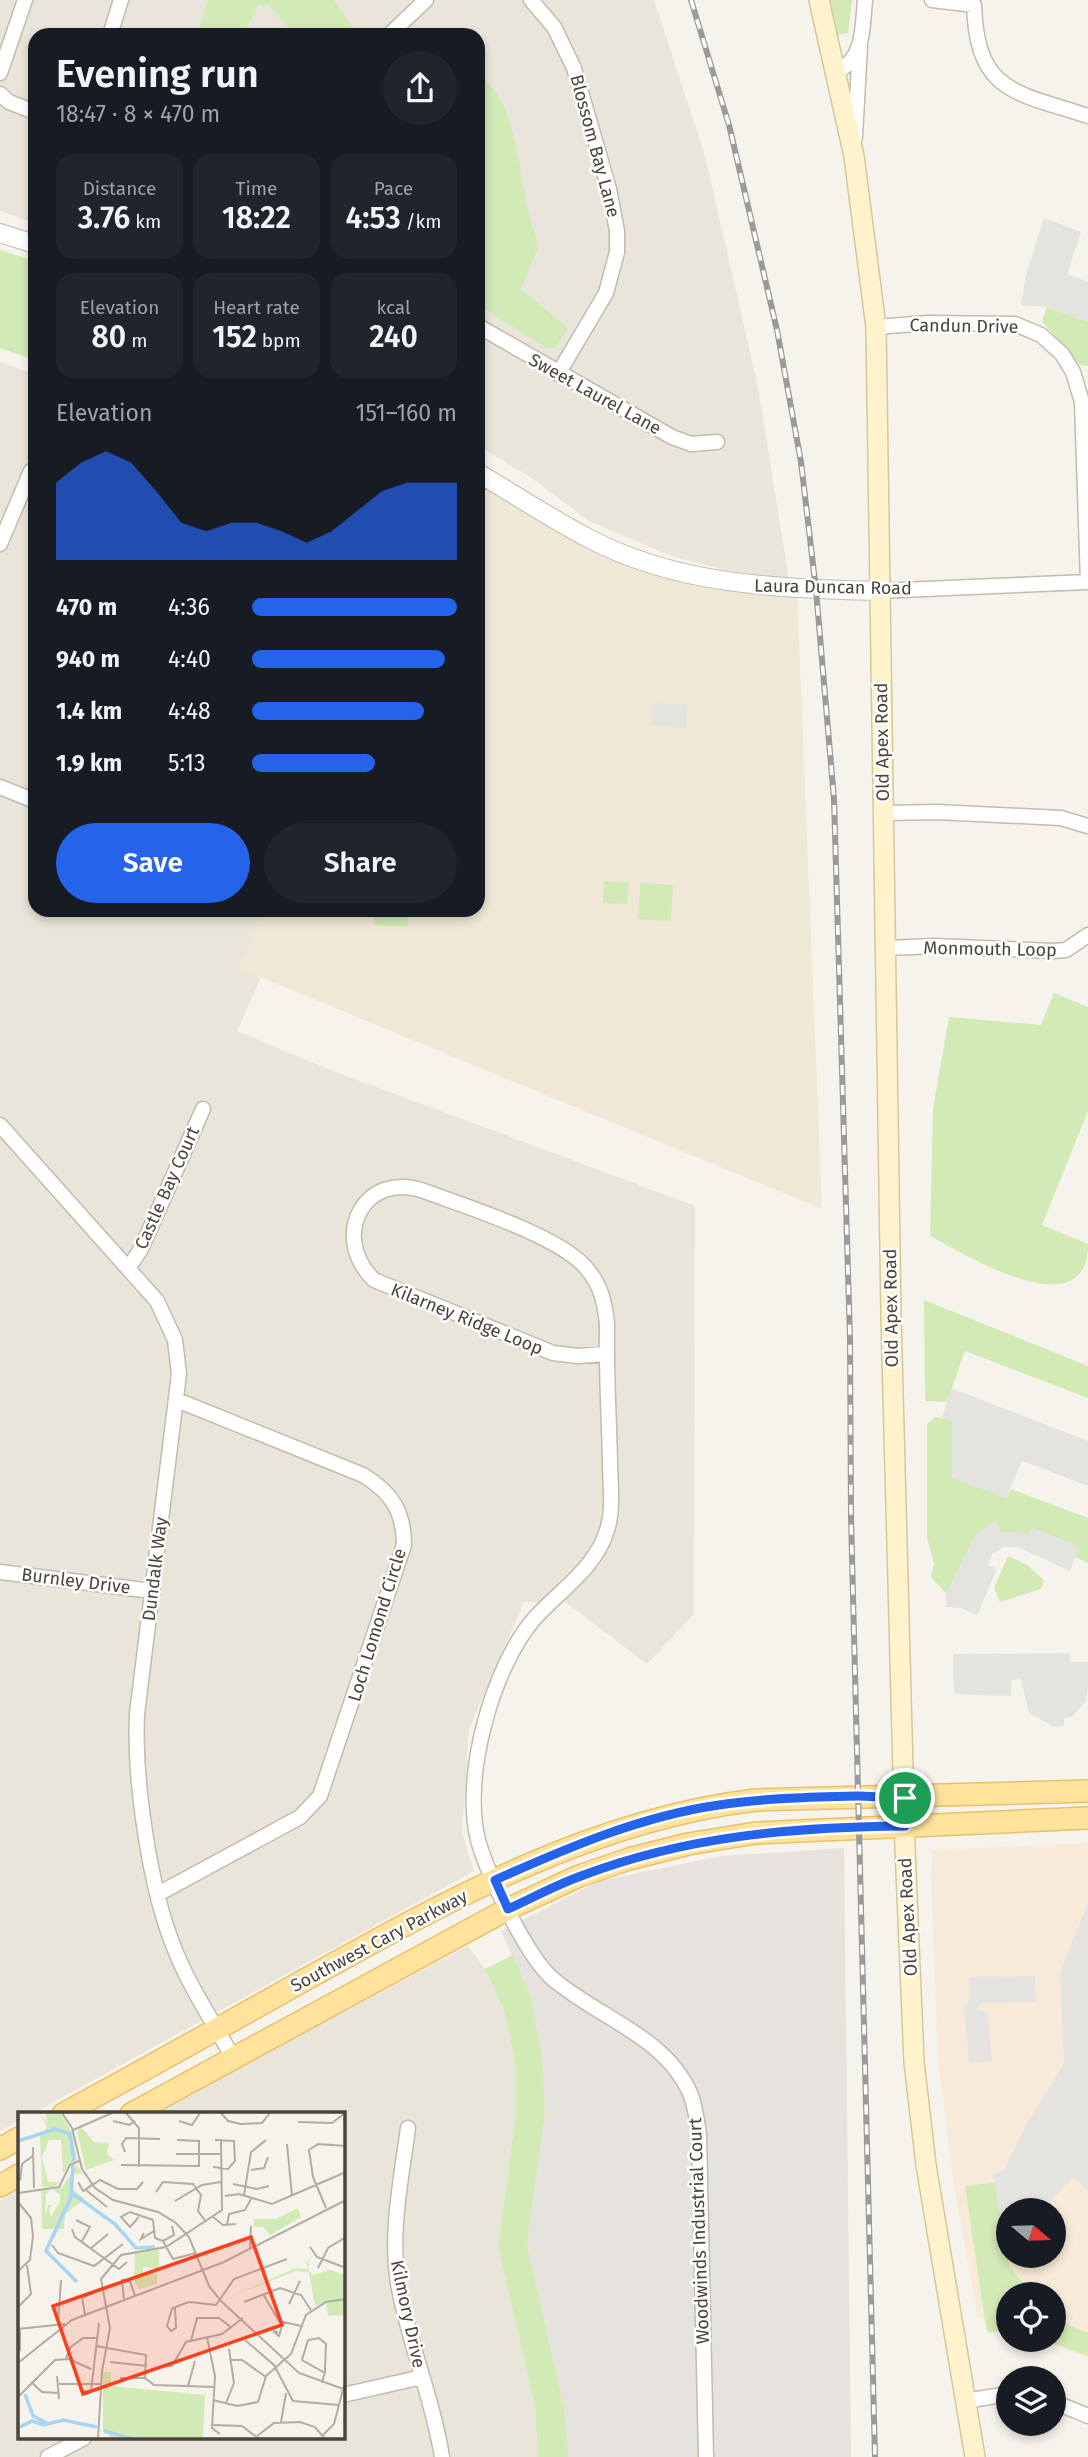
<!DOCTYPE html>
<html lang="en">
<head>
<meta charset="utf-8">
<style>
	body { margin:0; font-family:"Fira Sans",sans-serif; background:#20242c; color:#f1f3f6; height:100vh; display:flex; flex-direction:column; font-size:26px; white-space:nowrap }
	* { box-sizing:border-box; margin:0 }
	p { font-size:23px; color:#9ea1a6 }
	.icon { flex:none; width:38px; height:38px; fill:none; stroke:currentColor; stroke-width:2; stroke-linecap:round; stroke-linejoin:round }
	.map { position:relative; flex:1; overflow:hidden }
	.drawer { position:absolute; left:28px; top:28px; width:457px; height:889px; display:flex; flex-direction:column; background:#171b24; border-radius:21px; box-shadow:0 4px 10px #0003 }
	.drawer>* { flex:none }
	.needle { width:46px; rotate:109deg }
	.controls { position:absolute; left:996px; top:2198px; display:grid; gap:14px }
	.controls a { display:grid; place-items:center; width:70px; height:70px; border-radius:50%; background:#171b24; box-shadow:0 4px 10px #0003; font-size:35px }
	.pin { position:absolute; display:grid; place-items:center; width:60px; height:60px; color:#fff; margin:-30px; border:4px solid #fff; border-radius:50%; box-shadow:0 2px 7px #0007 }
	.round { display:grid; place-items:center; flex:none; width:74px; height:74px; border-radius:37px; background:#20242c }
	.summary { display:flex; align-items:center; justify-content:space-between; height:119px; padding:0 28px }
	h1 { font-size:38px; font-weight:600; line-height:52px }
	.figures { display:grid; grid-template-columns:repeat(3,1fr); gap:10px; height:119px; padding:7px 28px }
	.figures div { display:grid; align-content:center; border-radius:18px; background:#20242c; text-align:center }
	.figures b { font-size:30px; font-weight:600 }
	.figures small { font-size:19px; font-weight:400 }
	.figures p { font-size:19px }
	.chart { height:196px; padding:14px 28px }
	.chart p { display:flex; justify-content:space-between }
	.chart svg { width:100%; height:126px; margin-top:7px; fill:#2563eb; opacity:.7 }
	.button { display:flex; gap:14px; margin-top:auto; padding:14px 28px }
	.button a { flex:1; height:80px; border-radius:42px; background:#2563eb; color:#fff; font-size:28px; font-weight:600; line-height:80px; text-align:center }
	.button a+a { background:#20242c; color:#f1f3f6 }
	ul { padding:0 28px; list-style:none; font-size:23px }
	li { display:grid; grid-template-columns:112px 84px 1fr; align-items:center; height:52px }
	li i { height:18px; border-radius:9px; background:#2563eb }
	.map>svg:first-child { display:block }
	.residential { fill:#eae5da }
	.commercial { fill:#f7ead8; fill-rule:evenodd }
	.industrial { fill:#e6e2dd }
	.education { fill:#efe8d6 }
	.green { fill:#d2eab5 }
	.parking { fill:#e5e3e0 }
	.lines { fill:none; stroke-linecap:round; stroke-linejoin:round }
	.minor-casing { stroke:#c2bbae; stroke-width:17 }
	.tertiary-casing { stroke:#c2bbae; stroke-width:20 }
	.secondary-casing { stroke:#d6c79b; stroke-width:22 }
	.primary-casing { stroke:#e6c16a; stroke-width:24 }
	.minor { stroke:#fff; stroke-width:14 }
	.tertiary { stroke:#fff; stroke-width:18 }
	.secondary { stroke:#fff3cd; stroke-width:19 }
	.primary { stroke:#ffe39c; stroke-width:21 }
	.rail-casing { stroke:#9a9a9a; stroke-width:6 }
	.rail { stroke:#fff; stroke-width:3.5; stroke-dasharray:10; stroke-linecap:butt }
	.route-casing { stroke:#fff; stroke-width:14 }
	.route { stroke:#2563eb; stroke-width:9 }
	.labels { text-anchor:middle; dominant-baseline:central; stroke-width:5; stroke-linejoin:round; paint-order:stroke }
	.street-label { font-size:18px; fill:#4b4439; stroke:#fff }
	.inset-river { fill:none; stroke:#a9d4f2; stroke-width:3.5 }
	.inset-road { fill:none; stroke:#b2ada4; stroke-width:2 }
	.view { fill:#fc3f1d; fill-opacity:0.15; stroke:#fc3f1d; stroke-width:3.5 }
	.inset-edge { fill:none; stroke:#4b4439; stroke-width:3.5 }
</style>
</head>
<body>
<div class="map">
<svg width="1088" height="2457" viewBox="0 0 1088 2457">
	<rect width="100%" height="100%" fill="#f6f3ec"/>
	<path class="residential" d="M0 0H654L705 156 758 387 789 580 720 569 671 556 589 521 529 476 478 446V35H35V223L0 211Z
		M0 361 35 375V910H291L237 1031 328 1069 695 1206 694 1614 647 1664 565 1602H524L469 1729 462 1833 474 1871 32 2114H19V2121L0 2131Z
		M468 1946 485 1969 504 2010 515 2061 516 2113 498 2247 535 2406 538 2457H0V2201L19 2190V2438H343V2114H153Z"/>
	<path class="commercial" d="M1088 1843V2358L1039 2340H1054V2294H1008V2328L978 2317 953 2180 938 2058 931 1877 933 1850ZM1008 2210H1054V2256H1008Z"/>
	<path class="industrial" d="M844 1848 851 2457H568L565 2412 527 2244 545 2114 542 2055 531 1998 501 1931 599 1881 722 1856Z"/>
	<path class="education" d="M478 473 625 555 797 590 822 1209 238 968 266 910H478Z"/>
	<path class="green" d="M208 0H334L358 35H296L268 5H258L243 35H197Z
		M825 0H852L848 33 835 35Z
		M478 71C487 82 499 94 504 107 522 151 521 202 539 245L521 289 568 328 555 348H546L483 308 485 321 478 316Z
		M0 250 35 261V360L0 348Z
		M1047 307 1088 322V366L1080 365 1042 321Z
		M604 881 629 883 627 904 603 903Z
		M640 883 673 885 671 921 638 919Z
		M374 910H408V927L374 925Z
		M1054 993 1088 1007V1111L1042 1225 1088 1244C1088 1330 966 1255 930 1236L933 1109 949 1017 1041 1025Z
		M924 1300 1088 1366V1398L965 1351 947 1402 925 1401Z
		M935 1417 952 1420 1006 1498 1011 1489 1088 1518V1563L1075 1557 1078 1547 1032 1528 1028 1535 1014 1532 1001 1534 996 1521 946 1593 931 1577 934 1564 927 1538V1424Z
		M1008 1556 1027 1565 1044 1580 1041 1589 1000 1602 994 1588Z
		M513 1955 531 1998 542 2055 545 2114 527 2244 565 2412 568 2457H538L535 2406 498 2247 516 2113 515 2061 504 2010 485 1969Z
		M995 2183 1009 2266 1033 2294H1008V2330L987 2333 965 2186Z
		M1054 2313 1066 2324 1088 2333V2356L1046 2340H1054Z"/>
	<path class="parking" d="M1044 218 1081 232 1067 274 1088 282V322L1047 307 1021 305 1026 275Z
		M652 703 687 705 686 728 652 726Z
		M951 1388 1088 1441V1486L1022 1461 1006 1498 952 1478V1421L942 1418Z
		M996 1520 1001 1533 1014 1532 1028 1535 1032 1527 1079 1547 1070 1571 1018 1547H1004L992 1554 988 1565 997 1569 977 1615 961 1608 946 1607V1593L976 1534Z
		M1070 1653 1071 1662H1088V1686L1086 1701 1072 1717 1064 1718V1726L1054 1727 1029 1713 1021 1679 1012 1680 1011 1696 954 1694 953 1654Z
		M1088 1903V2190L1073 2177 1041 2210H1008V2249L993 2174 1003 2171 1028 2122 1064 2064 1060 1972Z
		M1035 1976 1036 2002 982 2003 976 2009 987 2012 992 2061 969 2063 964 2008 970 1997 969 1977Z"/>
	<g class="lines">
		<g class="minor-casing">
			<path id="minor" d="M531 0 554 27 574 68 609 189 617 231V252L606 293 558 374
				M932 0 974 5C977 93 1015 92 1088 116
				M110 35 121 0
				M389 35 426 0
				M836 72C865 58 862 29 865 0
				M0 73 25 0
				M0 94 9 102 35 112
				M855 137 860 46
				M478 326 672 437 691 444 717 442
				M876 327 928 323 1015 324 1041 335 1062 354 1073 372 1082 402 1088 582
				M0 544 31 471
				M878 591 1088 582
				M0 787 35 801
				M884 813 937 812 1061 818 1088 826
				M887 948 935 946 1054 951 1066 950 1088 935
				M0 1125 157 1301 175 1340 179 1374 137 1714C134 1779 149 1884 173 1945 188 1985 213 2021 233 2058
				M129 1267 141 1249 203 1109
				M607 1354 577 1356 553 1353 374 1280C329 1236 365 1168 427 1192 467 1207 562 1237 587 1269 601 1285 605 1304 607 1324 606 1370 609 1416 610 1462 610 1484 614 1509 607 1530 596 1568 559 1591 534 1619 492 1668 462 1777 478 1840 487 1873 527 1957 553 1979 597 2017 665 2036 690 2093 695 2105 697 2120 699 2134L706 2457
				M0 1572 152 1591
				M158 1894 300 1817 320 1796 404 1545C404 1511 391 1492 363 1475L177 1400
				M408 2128C401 2181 389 2236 399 2289 410 2346 433 2400 442 2457
				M343 2395 422 2377
				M965 2401 1008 2394
				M1054 2402 1088 2416
				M48 2457 84 2438"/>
		</g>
		<g class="tertiary-casing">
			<path id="tertiary" d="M0 233 35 244
				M478 473C514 494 550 518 588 538 679 586 778 588 878 591"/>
		</g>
		<g class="secondary-casing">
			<path id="secondary" d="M819 0 854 156 876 327 891 1316 905 1847 914 2062 926 2165 975 2457"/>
		</g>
		<g class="primary-casing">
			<path id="primary" d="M63 2114C146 2069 228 2023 310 1977 450 1899 594 1819 756 1800L1088 1791
				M131 2114 508 1909 579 1876 629 1859 688 1844 756 1833 1088 1818
				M0 2149 19 2138
				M0 2186 19 2175"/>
		</g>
		<use href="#minor" class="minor"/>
		<use href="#tertiary" class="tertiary"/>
		<use href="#secondary" class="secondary"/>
		<use href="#primary" class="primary"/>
		<g class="rail-casing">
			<path id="rail" d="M691 0 729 125 777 330 801 462 816 590 834 799 850 1340 851 1517 875 2457"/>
		</g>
		<use href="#rail" class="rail"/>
	</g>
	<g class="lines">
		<g class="route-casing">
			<path id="route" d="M859 1796 905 1798V1826C794 1827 686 1836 581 1876 556 1885 532 1898 508 1909L495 1880C567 1848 641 1816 719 1805 766 1798 813 1797 859 1796Z"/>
		</g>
		<use href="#route" class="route"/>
	</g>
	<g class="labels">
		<g class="street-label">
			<text transform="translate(595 146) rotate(75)">Blossom Bay Lane</text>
			<text transform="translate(964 326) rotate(1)">Candun Drive</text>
			<text transform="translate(595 394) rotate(29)">Sweet Laurel Lane</text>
			<text transform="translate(833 587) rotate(1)">Laura Duncan Road</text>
			<text transform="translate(882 742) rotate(-91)">Old Apex Road</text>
			<text transform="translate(990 949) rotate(1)">Monmouth Loop</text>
			<text transform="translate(167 1188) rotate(-66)">Castle Bay Court</text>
			<text transform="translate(891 1308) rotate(-91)">Old Apex Road</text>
			<text transform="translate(467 1319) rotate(22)">Kilarney Ridge Loop</text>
			<text transform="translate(155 1569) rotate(-83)">Dundalk Way</text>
			<text transform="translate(76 1581) rotate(7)">Burnley Drive</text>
			<text transform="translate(377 1625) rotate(-73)">Loch Lomond Circle</text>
			<text transform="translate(908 1917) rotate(-93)">Old Apex Road</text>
			<text transform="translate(379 1941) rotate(-28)">Southwest Cary Parkway</text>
			<text transform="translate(699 2231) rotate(-92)">Woodwinds Industrial Court</text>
			<text transform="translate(408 2314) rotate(78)">Kilmory Drive</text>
		</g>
	</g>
	<g transform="translate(18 2112)">
		<rect width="327" height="327" fill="#f6f3ec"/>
		<path d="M22 1 29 11 28 1H42L54 21 59 47 45 61 43 28H31L24 45 30 69 42 71 35 75H24L22 23 29 15ZM64 16 76 30 91 31 89 42 96 48 68 58 59 19ZM59 52 64 62 56 61 52 75 67 87 47 102 46 117H24L23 78H32L28 82 27 105 30 93H35L31 97 33 105 42 90V82L35 78 45 74ZM280 96 283 105 252 123 245 115H236V107H258ZM141 138V157L125 155V163L139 160V172L121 177 116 169 117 140ZM295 143 289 150 291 153 290 157 295 163 312 158 327 163V186L297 194 291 160 278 159 209 186 278 156 290 157 288 150ZM327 188V203L310 204 308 190ZM85 260H93V274L187 283 185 327H96L85 319Z" fill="#d2eab5"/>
		<path class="inset-river" d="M0 29 37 17 52 22 56 49M55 53 53 85 28 139 59 170M55 82 97 112 118 136 137 135M7 282 15 304 29 311M0 316 14 309 26 313 45 308 79 315M86 319 115 327"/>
		<path class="inset-road" d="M44 1 54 16 64 57 77 76 95 88 140 100 158 111 171 125 191 174 203 189 281 261 328 278M108 1 121 16V55M203 1 210 9 223 12 244 11 252 1M95 9 111 13 117 9M161 9 174 13 182 1M280 10 314 11 327 1M55 18 94 1M269 32 274 84M15 35 16 76M107 40 104 32 108 26 142 27M158 42H204M103 53 181 54V29L159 28M195 55 210 57 217 49 216 29 197 28M233 58 246 56 250 45M2 69 4 52 16 43M60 70 65 79 82 68 100 77H119L125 70M215 72 239 77 251 74M68 78 89 95M138 80 145 70 175 72 183 83 180 99 188 110M0 81 41 75 52 53 63 48M226 83 233 40 248 28M207 84 221 82 254 92 328 60M157 89 184 73 203 70M0 90 13 106 15 124 12 148 0 159M308 96 295 65 291 38 300 32 328 34M112 100 135 108 137 126 145 129 155 147 178 141M112 100 103 105 112 115 121 105M195 105 205 113 218 112M58 108 72 115 64 129M209 113 211 102 227 98 233 87M54 117 57 125 101 157 109 150M126 121 123 127 136 119M145 129 156 123 154 114M34 133 40 141 76 154 105 132M292 135 299 145 328 156M232 136 233 114M72 137 90 122M300 156 310 136 328 125M245 182 261 209 283 214M106 188 104 168 112 169 117 184M226 190 262 176 283 183 293 198M271 192 282 169M0 195 13 182 9 153M157 195 158 216 153 219 149 214 154 197 155 196 168 191 172 190 198 193 216 167 269 147M67 202 64 186 82 178M40 212 43 168M0 217 47 212M2 217V239M260 220 255 219 261 224 265 210M189 225 197 264 194 316 202 322M227 228 256 253 275 289 321 293M173 229 179 206H201L214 216M78 234 128 243 127 266H102M48 246 53 235 65 226H80M212 248H224L248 265M92 250 129 254M0 251 54 208 206 150 328 88M148 254H154L168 230 204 222 225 206M39 264 41 287M127 266 136 273 197 275M13 270 24 280 41 281M304 271 306 263 307 261V257L308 232 301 226 290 228 284 248 307 261M41 272H84M62 272 63 279H73L81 211M170 274 177 249M0 285 37 248 51 247 73 257M195 288 219 294 240 290 248 264 273 242 288 203 308 190 328 187M208 291 216 271 211 237M263 310 268 281M193 313 224 314 241 327M305 323 316 312 328 266M239 324 256 311 282 310 297 315 307 327M80 327 84 259 92 216 83 167 103 143 148 135 204 98 203 27"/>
		<path class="view" d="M233 125 264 213 65 282 35 194Z"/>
		<rect width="327" height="327" class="inset-edge"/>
	</g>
</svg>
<div class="controls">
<a><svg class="needle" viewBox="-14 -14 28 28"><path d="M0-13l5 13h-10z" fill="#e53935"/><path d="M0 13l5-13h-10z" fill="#9ea1a6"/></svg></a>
<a><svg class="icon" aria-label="locate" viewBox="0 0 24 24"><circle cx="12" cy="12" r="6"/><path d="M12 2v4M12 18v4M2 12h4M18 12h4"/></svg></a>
<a><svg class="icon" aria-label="layers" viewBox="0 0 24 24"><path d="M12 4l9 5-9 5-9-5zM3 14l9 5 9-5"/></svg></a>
</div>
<div class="pin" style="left:905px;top:1798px;background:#1e9e55"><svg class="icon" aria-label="arrive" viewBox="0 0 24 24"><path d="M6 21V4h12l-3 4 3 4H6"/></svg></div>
<section class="drawer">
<div class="summary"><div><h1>Evening run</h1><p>18:47 · 8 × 470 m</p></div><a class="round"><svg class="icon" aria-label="share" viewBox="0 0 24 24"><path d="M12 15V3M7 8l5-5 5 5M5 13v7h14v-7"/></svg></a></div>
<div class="figures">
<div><p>Distance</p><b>3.76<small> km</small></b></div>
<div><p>Time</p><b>18:22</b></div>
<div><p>Pace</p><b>4:53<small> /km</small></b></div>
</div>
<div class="figures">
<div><p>Elevation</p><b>80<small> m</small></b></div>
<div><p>Heart rate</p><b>152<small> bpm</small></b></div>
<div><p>kcal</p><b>240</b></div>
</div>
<div class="chart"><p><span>Elevation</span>151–160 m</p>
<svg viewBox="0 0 160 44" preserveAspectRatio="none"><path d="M0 44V17L10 10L20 6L30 10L40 20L50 31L60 34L70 31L80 31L90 34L100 38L110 34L120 27L130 20L140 17L150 17L160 17V44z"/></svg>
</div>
<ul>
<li><b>470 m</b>4:36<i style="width:100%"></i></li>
<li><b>940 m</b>4:40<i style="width:94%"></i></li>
<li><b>1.4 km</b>4:48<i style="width:84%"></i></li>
<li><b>1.9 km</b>5:13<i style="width:60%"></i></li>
</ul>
<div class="button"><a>Save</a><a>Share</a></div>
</section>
</div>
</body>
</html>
